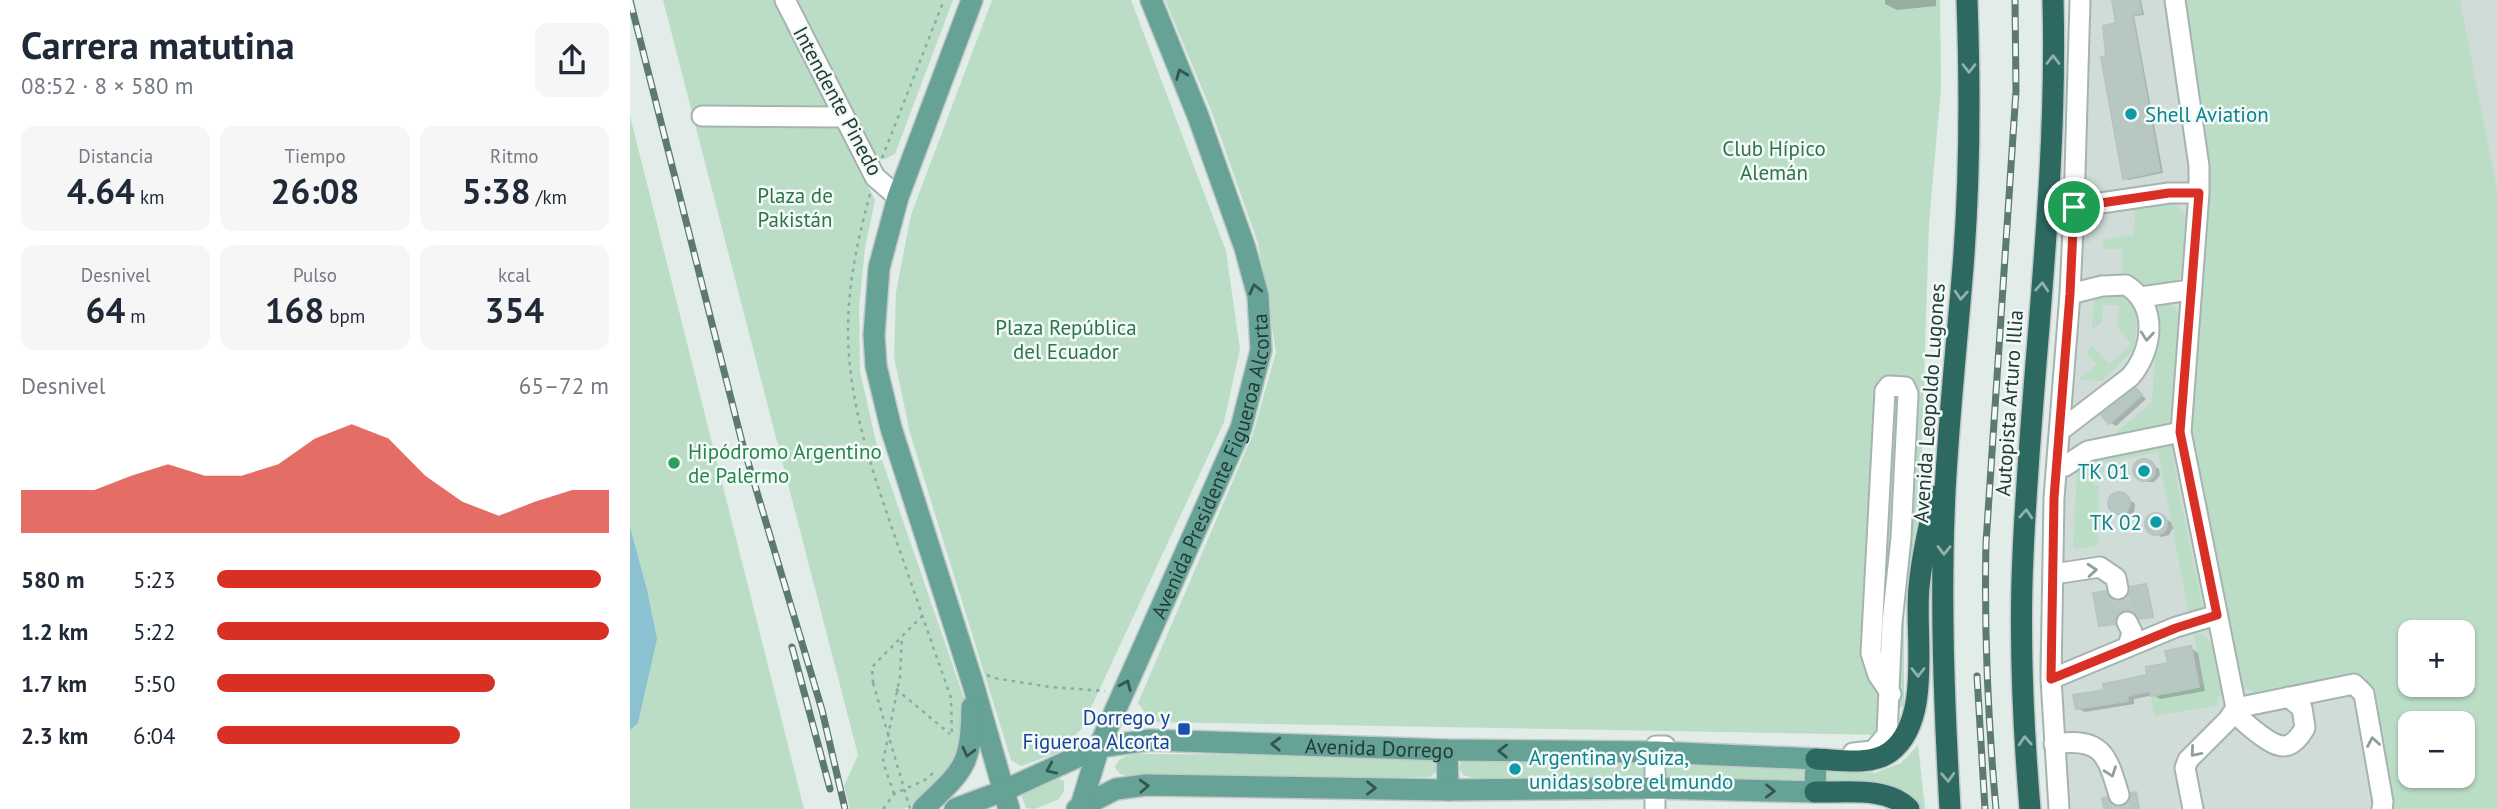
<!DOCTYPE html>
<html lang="es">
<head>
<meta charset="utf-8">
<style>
	body { margin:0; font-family:"PT Sans",sans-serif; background:#f6f6f7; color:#1f2937; height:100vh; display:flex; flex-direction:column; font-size:26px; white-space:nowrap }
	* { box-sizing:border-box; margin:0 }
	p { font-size:23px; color:#747a83 }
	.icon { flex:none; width:38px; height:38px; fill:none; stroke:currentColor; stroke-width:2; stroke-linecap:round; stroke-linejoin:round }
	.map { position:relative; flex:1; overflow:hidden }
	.details { display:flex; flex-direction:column; background:#fff; width:630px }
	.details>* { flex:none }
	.fabs { position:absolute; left:1768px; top:620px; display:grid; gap:14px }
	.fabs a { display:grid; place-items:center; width:77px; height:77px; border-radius:14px; background:#fff; box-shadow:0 2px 5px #0004; font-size:35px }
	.pin { position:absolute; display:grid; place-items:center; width:60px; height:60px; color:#fff; margin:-30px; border:4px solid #fff; border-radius:50%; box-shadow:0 2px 7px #0007 }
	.round { display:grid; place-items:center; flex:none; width:74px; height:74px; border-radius:14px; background:#f6f6f7 }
	.headline { display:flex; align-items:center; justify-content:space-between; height:119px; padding:0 21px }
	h1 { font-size:38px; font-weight:700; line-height:52px }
	.stats { display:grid; grid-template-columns:repeat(3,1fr); gap:10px; height:119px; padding:7px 21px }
	.stats div { display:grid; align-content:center; border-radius:14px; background:#f6f6f7; text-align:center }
	.stats b { font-size:35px; font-weight:700 }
	.stats small { font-size:19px; font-weight:400 }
	.stats p { font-size:19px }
	.chart { height:196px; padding:14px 21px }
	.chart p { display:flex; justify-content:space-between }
	.chart svg { width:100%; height:126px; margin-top:7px; fill:#d93025; opacity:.7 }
	ul { padding:0 21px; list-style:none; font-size:23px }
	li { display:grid; grid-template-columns:112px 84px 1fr; align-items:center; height:52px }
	li i { height:18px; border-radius:9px; background:#d93025 }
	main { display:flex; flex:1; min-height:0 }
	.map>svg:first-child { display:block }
	.built { fill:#d0dcd7; fill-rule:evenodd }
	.green { fill:#bbddc6; fill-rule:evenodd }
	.water { fill:#8bc2d1 }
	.shadow { fill:#0003 }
	.building { fill:#b7c7c2; stroke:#b5c6c0; stroke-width:2 }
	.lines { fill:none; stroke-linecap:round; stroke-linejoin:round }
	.minor-tunnel { stroke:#bcc9c5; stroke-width:19; stroke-dasharray:19 10; stroke-linecap:butt }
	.minor-casing { stroke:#a5b4b0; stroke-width:23 }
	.major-casing { stroke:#c1c9c7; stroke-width:24 }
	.highway-casing { stroke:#c1c9c7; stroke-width:24 }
	.path { stroke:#83b0a4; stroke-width:2.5; stroke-dasharray:3.5 5; stroke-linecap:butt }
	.minor { stroke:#fff; stroke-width:19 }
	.major { stroke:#67a296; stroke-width:21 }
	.highway { stroke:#2e6961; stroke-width:21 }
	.rail-casing { stroke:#5d7973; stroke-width:7 }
	.rail { stroke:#f3f9f6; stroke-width:4.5; stroke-dasharray:13; stroke-linecap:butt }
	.path-bridge { stroke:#83b0a4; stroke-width:2.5; stroke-dasharray:3.5 5; stroke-linecap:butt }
	.oneway { stroke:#90b1ac }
	.oneway2 { stroke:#335650 }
	.oneway3 { stroke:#909e9c }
	.route-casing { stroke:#fff; stroke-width:14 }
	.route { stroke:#d93025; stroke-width:9 }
	.culture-dot { fill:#0f9aa8; stroke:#f3f9f6; stroke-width:2.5 }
	.leisure-dot { fill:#2e9e5b; stroke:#f3f9f6; stroke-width:2.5 }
	.transit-dot { fill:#1a4fb4; stroke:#f3f9f6; stroke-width:2.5 }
	.labels { text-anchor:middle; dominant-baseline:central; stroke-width:5; stroke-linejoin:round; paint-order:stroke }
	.street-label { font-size:21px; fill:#223d38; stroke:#f3f9f6 }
	.culture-label { font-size:21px; fill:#0d838f; stroke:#f3f9f6; text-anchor:start }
	.park-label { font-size:21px; fill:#2c744c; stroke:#f3f9f6 }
	.leisure-label { font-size:21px; fill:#27864d; stroke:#f3f9f6; text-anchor:start }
	.transit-label { font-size:21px; fill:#164399; stroke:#f3f9f6; text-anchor:end }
</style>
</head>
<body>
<main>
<section class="details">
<div class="headline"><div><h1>Carrera matutina</h1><p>08:52 · 8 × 580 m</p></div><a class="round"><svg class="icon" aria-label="share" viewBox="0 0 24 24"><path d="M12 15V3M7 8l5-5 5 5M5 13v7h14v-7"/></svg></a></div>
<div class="stats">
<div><p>Distancia</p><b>4.64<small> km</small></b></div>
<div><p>Tiempo</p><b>26:08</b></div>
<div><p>Ritmo</p><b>5:38<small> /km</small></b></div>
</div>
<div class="stats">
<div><p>Desnivel</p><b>64<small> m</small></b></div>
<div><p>Pulso</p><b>168<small> bpm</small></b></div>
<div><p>kcal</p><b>354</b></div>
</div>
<div class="chart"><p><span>Desnivel</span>65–72 m</p>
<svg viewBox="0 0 160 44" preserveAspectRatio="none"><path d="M0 44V29L10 29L20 29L30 24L40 20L50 24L60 24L70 20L80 11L90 6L100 11L110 24L120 33L130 38L140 33L150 29L160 29V44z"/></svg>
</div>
<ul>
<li><b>580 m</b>5:23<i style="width:98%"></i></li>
<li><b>1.2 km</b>5:22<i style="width:100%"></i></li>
<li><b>1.7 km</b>5:50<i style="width:71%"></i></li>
<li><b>2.3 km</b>6:04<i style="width:62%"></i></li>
</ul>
</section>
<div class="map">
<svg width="1867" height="809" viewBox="0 0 1867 809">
	<rect width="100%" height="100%" fill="#e2ece8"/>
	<path class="built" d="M1442 0H1867V809H1419L1409 659 1415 501 1439 177ZM1780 632H1832V684H1780ZM1780 723H1832V775H1780Z"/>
	<path class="green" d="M33 0H145L245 200 235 248 229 307 230 371 246 442 338 710 332 757 291 800 274 809H220L214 786 228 755Z
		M163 0H323L265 154 255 159 246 160Z
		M362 0H501L596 251 610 349 594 422 451 729 432 751 391 766 381 760 280 433 264 357 266 292 281 215Z
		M535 0H1310L1311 88 1299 223 1290 507 1274 595V705L1267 711 1257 735 522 722 508 703 623 434 646 352 628 243 581 110Z
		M1554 0H1830L1867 190V809H1762L1735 676 1623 699 1621 689 1611 690 1561 430 1580 168ZM1780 632H1832V684H1780ZM1780 723H1832V775H1780Z
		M0 116 174 809H0Z
		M1543 201 1557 218 1555 272 1546 282 1515 287 1492 275V249H1474L1473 240 1504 235 1505 202Z
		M1479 293C1515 294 1507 323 1504 349L1472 381 1448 380 1467 365 1456 352 1462 345 1479 364 1499 347 1500 342 1487 327 1489 305H1473L1472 322 1462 330 1464 300Z
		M1531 300 1544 307 1551 318C1547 360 1540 405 1543 447 1547 501 1564 554 1572 607L1565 614H1559L1528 452 1474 463V472L1464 474V485H1469L1468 545 1449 549 1443 548 1447 472 1442 453 1458 440 1479 437 1487 432 1522 402 1528 311Z
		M1571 634C1588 645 1596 676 1593 696L1587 697 1589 705 1524 716 1521 696 1574 685 1564 635Z
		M1288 745 1295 809H1290L1272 791 1257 787 1036 780 1033 776V764L1039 761 1245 773 1271 763Z
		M504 754 796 755 805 759 808 767 805 773 800 777H499L490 774 485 768C488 758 494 757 504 754Z
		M833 759 1017 760V776L1009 781 843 778 833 775 829 768Z
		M427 777 434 781V791L429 799 405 809 396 808 391 795 394 790Z"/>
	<path class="water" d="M0 527 17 590 27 639 8 723 0 730Z"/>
	<path class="shadow" d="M1255 0H1306V6L1267 10 1255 4Z
		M1484 0H1511L1514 15 1504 16 1533 173 1498 180 1495 178 1478 57 1488 25Z
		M1506 390 1516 399 1486 426 1481 423Z
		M1518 461 1529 469 1530 475 1524 482H1518L1506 472V466L1509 462Z
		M1493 494 1505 504 1504 512 1498 516 1486 512 1480 505 1484 495Z
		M1527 514 1541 522 1543 528 1539 535 1531 537 1517 527V519Z
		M1516 586 1518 588 1524 617 1513 619 1506 612 1500 610 1489 615 1487 624 1471 625 1476 593 1481 600 1490 603Z
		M1561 648 1568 653 1575 691 1530 699 1524 695 1504 699V704L1455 712 1447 708 1476 691 1519 676Z"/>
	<path class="building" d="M1482 0H1509L1511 13 1502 15 1530 171 1493 179 1471 57 1476 56 1473 26 1486 23Z
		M1506 388 1512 395 1479 424 1471 415Z
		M1503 470a11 11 0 1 1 22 0a11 11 0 1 1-22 0Z
		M1478 503a11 11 0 1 1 22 0a11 11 0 1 1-22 0Z
		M1515 524a11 11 0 1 1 22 0a11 11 0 1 1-22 0Z
		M1516 584 1523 617 1509 619 1504 612 1497 610 1487 615 1485 624 1469 626 1463 593 1476 591 1479 597 1490 601 1496 598 1500 587Z
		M1561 646 1569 687 1521 696 1520 691 1497 696 1498 701 1446 709 1443 695 1474 690 1473 684 1517 675 1516 667 1538 663 1535 651Z
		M1506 792 1509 809H1474L1472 798 1477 797 1481 804 1492 807 1498 803 1501 793Z"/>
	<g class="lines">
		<path class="minor-tunnel" d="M1488 589 1497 622
			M1489 795 1492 809"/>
		<g class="minor-casing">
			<path id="minor" d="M155 0 245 177 268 197
				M1545 0 1569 166V193
				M72 116 214 117
				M1444 207 1450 0
				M1511 297 1560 290
				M1431 430 1500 377C1523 351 1529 305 1496 285L1472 286 1440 294
				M1427 467 1435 466 1458 451 1551 432
				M1424 574 1470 567 1486 578 1488 589
				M1497 622 1502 632 1498 647
				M1421 679 1546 627 1587 615
				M1606 708 1724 684 1734 694 1753 802 1752 809
				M1605 709C1610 720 1619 726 1629 734 1649 749 1660 753 1675 728L1672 708 1658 697
				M1424 744C1472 737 1477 754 1489 795
				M1223 753 1243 751 1257 735 1262 622 1271 538 1278 394 1275 387 1259 386 1255 391 1241 653 1248 675 1261 694
				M1025 809V748L1026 746H1035
				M1429 809 1421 679 1424 498 1440 294 1444 207 1539 193H1569L1551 432 1606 708 1598 720 1558 760 1555 768 1563 809"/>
		</g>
		<g class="major-casing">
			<g id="major">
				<path d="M342 0 268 197 249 268 244 335 246 366 261 428 343 684 379 809"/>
				<path d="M817 750 818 790"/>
				<path d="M293 809C334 769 341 767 342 707"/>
				<path id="s1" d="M325 809 373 791 469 747 520 740 817 750 1025 752 1186 759 1185 792 1025 788 818 790 516 785 486 789 447 809"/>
				<path id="s2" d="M450 809 469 747 611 428 631 350 628 296 615 248 568 116 521 0"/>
			</g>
		</g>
		<g class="highway-casing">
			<path id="highway" d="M1186 759C1210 760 1241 766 1260 752 1303 720 1284 634 1289 587 1292 556 1299 526 1306 496
				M1185 792C1215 793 1257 786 1279 809
				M1320 809C1314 703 1310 598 1315 492 1319 412 1328 333 1334 254 1340 170 1340 85 1337 0
				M1400 809C1393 725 1389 640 1393 555 1401 370 1428 186 1423 0"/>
		</g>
		<path class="path" d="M252 158 314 0
			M240 194C228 238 218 284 218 330 218 402 242 470 265 537 284 591 302 644 321 698L322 736
			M357 675 364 678 420 687 475 691
			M243 683 242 667 292 616
			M266 689 320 734
			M264 794 253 762 270 676 272 636
			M253 809 264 794 295 780 303 773"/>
		<use href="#minor" class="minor"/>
		<use href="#major" class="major"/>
		<use href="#highway" class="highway"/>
		<g class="rail-casing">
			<path id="rail" d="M0 0 112 442 192 710 215 809
				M162 647 200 789
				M1347 676 1355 809
				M1366 809C1358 720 1354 632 1356 543L1386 91 1385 0"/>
		</g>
		<use href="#rail" class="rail"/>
		<path class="path-bridge" d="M243 683 280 809"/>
	</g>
	<defs><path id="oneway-chevron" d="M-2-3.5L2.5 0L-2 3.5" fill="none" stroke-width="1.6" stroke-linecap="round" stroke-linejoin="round" transform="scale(1.75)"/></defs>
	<g class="oneway">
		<use href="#oneway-chevron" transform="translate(1423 60) rotate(-90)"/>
		<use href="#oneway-chevron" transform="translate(1339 68) rotate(90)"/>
		<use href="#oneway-chevron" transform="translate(1412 287) rotate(-86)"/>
		<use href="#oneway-chevron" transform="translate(1331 295) rotate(94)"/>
		<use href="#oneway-chevron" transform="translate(1396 514) rotate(-86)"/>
		<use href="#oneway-chevron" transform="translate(1314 550) rotate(91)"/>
		<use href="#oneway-chevron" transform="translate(1288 672) rotate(90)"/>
		<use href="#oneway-chevron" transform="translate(1395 741) rotate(-93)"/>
		<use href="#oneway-chevron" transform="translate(1318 777) rotate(87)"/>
	</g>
	<g class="oneway2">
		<use href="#oneway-chevron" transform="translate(551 74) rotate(-112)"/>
		<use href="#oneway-chevron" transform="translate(625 289) rotate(-103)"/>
		<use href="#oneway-chevron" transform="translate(496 685) rotate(-66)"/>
		<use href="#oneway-chevron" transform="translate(646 744) rotate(-178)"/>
		<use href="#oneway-chevron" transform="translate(873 751) rotate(-179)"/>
		<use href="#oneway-chevron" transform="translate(338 752) rotate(104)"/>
		<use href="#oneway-chevron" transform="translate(421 769) rotate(156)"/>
		<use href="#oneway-chevron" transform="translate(514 786) rotate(-3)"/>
		<use href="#oneway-chevron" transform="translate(741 788) rotate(1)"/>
		<use href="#oneway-chevron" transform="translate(1140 791) rotate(1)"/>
	</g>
	<g class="oneway3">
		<use href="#oneway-chevron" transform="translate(1517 336) rotate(95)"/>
		<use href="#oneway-chevron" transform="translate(1462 570) rotate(-5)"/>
		<use href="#oneway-chevron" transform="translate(1743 742) rotate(-100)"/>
		<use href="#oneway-chevron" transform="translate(1565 752) rotate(131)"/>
		<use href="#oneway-chevron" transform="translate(1481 772) rotate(70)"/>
	</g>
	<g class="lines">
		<g class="route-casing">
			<path id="route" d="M1539 193H1569L1550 432 1587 615 1546 628 1421 679 1424 498 1440 294 1444 207Z"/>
		</g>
		<use href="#route" class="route"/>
	</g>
	<g class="culture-dot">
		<circle cx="1501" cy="114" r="7"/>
		<circle cx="1514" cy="471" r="7"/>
		<circle cx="1526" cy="522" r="7"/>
		<circle cx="885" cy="769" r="7"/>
	</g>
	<circle class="leisure-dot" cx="44" cy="463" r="7"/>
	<rect class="transit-dot" x="547" y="722" width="14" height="14" rx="3.5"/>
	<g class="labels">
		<g class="street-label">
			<text transform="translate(208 101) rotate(62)">Intendente Pinedo</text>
			<text transform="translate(1299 403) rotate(-86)">Avenida Leopoldo Lugones</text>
			<text transform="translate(1379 403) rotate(-86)">Autopista Arturo Illia</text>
			<text stroke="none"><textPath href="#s2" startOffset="369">Avenida Presidente Figueroa Alcorta</textPath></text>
			<text stroke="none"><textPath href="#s1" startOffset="438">Avenida Dorrego</textPath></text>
		</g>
		<g class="culture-label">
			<text x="1515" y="114">Shell Aviation</text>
			<text x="1500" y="471" text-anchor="end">TK 01</text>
			<text x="1512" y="522" text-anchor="end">TK 02</text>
			<text x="899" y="757">Argentina y Suiza,<tspan x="899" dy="24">unidas sobre el mundo</tspan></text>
		</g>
		<g class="park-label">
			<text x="1144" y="148">Club Hípico<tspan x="1144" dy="24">Alemán</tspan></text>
			<text x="165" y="195">Plaza de<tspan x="165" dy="24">Pakistán</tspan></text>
			<text x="436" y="327">Plaza República<tspan x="436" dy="24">del Ecuador</tspan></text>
		</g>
		<g class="leisure-label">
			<text x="58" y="451">Hipódromo Argentino<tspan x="58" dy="24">de Palermo</tspan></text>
		</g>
		<g class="transit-label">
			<text x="540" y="717">Dorrego y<tspan x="540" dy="24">Figueroa Alcorta</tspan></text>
		</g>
	</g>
</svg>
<div class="fabs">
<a>+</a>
<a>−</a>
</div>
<div class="pin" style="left:1444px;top:207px;background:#1e9e55"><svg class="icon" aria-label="arrive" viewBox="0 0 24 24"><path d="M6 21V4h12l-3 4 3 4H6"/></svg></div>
</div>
</main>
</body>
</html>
